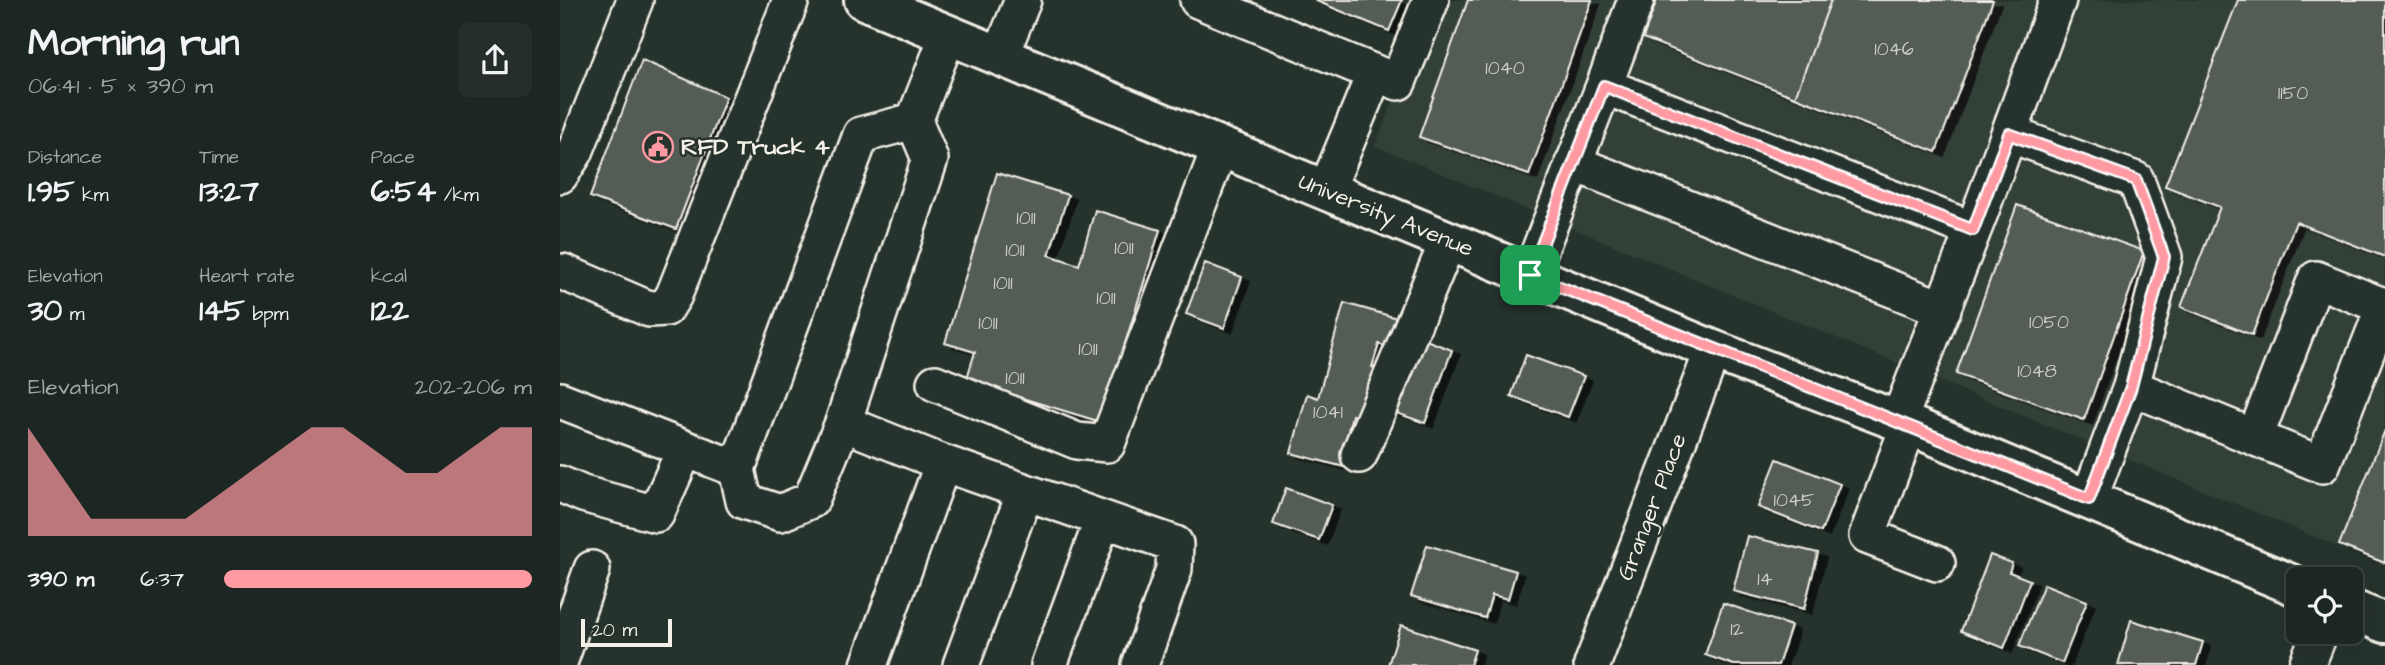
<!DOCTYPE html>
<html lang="en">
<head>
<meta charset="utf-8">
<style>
	body { margin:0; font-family:"Architects Daughter",sans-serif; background:#252e2a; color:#f1f3f6; height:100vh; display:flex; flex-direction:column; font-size:26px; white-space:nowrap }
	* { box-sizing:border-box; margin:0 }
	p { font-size:23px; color:#a0a5a5 }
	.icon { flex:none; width:38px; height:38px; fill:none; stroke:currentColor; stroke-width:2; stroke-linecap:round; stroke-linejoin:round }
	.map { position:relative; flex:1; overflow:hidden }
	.details { display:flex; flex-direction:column; background:#1c2622; width:560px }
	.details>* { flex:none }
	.buttons { position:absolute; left:1726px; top:567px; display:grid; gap:14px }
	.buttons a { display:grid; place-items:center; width:77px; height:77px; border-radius:10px; background:#1c2622; box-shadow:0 7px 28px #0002,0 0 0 2px #3a4340; font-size:35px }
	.scale { position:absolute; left:21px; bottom:18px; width:91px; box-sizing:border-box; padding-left:7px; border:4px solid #f4f1e8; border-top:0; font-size:19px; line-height:24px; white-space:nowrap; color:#f4f1e8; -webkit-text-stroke:5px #26332d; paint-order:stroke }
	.pin { position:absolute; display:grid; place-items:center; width:60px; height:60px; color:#fff; margin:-30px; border-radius:14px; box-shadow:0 4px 10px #0006 }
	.round { display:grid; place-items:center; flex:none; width:74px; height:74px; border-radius:10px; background:#252e2a }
	.summary { display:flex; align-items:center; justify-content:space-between; height:119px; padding:0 28px }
	h1 { font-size:38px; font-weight:700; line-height:52px }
	.figures { display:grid; grid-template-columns:repeat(3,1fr); gap:10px; height:119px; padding:7px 28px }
	.figures div { display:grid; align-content:center }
	.figures b { font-size:30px; font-weight:700 }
	.figures small { font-size:19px; font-weight:400 }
	.figures p { font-size:19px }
	.chart { height:196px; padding:14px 28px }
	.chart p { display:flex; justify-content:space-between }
	.chart svg { width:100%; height:126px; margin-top:7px; fill:#ff9aa2; opacity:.7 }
	ul { padding:0 28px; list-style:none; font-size:23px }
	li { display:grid; grid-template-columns:112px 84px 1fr; align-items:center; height:52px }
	li i { height:18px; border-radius:9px; background:#ff9aa2 }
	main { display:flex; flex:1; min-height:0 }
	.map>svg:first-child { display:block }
	.built { fill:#333f39 }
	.building { fill:#525c55; stroke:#f4f1e8; stroke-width:2; filter:url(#shadow) }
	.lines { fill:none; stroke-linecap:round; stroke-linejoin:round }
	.minor-casing { stroke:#f4f1e8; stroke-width:40 }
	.major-casing { stroke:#f4f1e8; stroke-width:44 }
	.minor { stroke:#26332d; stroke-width:35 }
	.major { stroke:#26332d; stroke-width:38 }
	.route-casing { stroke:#fff; stroke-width:14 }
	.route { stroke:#ff9aa2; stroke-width:9 }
	.labels { text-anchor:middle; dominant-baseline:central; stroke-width:5; stroke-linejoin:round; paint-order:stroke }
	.number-label { font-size:19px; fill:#ccccc3 }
	.poi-label { font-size:23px; font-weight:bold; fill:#f4f1e8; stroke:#26332d; text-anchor:start }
	.street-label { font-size:23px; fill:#f4f1e8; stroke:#26332d }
</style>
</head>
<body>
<main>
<section class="details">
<div class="summary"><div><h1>Morning run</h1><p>06:41 · 5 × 390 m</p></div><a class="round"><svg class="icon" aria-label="share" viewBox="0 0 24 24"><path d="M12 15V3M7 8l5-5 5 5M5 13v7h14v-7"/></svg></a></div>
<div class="figures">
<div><p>Distance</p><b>1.95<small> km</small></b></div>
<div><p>Time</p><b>13:27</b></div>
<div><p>Pace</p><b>6:54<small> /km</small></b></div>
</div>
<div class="figures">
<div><p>Elevation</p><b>30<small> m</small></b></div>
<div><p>Heart rate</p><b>145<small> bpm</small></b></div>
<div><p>kcal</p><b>122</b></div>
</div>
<div class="chart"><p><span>Elevation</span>202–206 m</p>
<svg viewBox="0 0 160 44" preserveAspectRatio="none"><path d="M0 44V6L10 22L20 38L30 38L40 38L50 38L60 30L70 22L80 14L90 6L100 6L110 14L120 22L130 22L140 14L150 6L160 6V44z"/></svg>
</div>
<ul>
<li><b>390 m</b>6:37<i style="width:100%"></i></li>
</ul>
</section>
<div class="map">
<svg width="1825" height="665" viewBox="0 0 1825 665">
	<defs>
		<filter id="shadow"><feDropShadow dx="8" dy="4.5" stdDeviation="0" flood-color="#0009"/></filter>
	</defs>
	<rect width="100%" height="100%" fill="#26332d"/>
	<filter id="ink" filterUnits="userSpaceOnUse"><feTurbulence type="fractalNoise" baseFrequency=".0143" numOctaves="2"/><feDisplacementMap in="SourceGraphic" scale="14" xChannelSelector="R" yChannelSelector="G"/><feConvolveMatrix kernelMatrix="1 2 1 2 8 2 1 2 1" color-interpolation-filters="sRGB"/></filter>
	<g filter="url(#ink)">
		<path class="built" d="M875 0H1825V566L815 146Z"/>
		<path class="building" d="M754 0H842L829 31Z
			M908 0H1032L969 175 859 137Z
			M1097 0H1271L1235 97 1083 38Z
			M1271 0H1433L1376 152 1235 97Z
			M1678 0H1825V257L1736 222 1692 335 1621 307 1660 207 1605 186Z
			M82 60 166 97 116 229 30 197Z
			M437 173 508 195 489 255 519 265 535 210 600 230 541 422 406 381 415 352 385 343Z
			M1457 205 1584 251 1524 420 1396 374Z
			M645 263 682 277 664 328 626 314Z
			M784 303 837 318 829 348 819 344 812 367 821 369 807 419 792 415 787 435 796 438 788 468 731 453 747 394 758 398Z
			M858 337 892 350 865 423 831 411Z
			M966 355 1024 376 1008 417 951 396Z
			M1825 430V563L1779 545Z
			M1217 459 1280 484 1261 532 1198 507Z
			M726 488 772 505 759 540 713 524Z
			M1187 536 1258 553 1244 609 1173 591Z
			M867 545 956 571 948 599 932 595 925 618 851 596Z
			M1430 555 1452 563 1449 572 1470 580 1444 648 1401 631Z
			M1484 584 1527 601 1502 663 1459 646Z
			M1163 603 1231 626 1218 665H1174L1145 655Z
			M1571 620 1643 642 1636 665H1558Z
			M841 625 915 650 910 665H828Z"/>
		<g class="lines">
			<g class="minor-casing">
				<path id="minor" d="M638 0 815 73
					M440 56 463 0
					M1044 86 1076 0
					M1449 134 1576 180 1604 257 1571 387 1529 499
					M1013 163 1383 309
					M0 175 15 152 75 0
					M766 191 815 73 838 82 871 0
					M3 272 89 309 106 308 114 295 231 0
					M970 275 1044 86 1413 230
					M375 383 517 441 547 444 660 147
					M1571 387 1762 465 1825 305
					M0 400 177 469 301 135 354 121
					M1338 422 1421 210 1498 0
					M1349 425 1307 536 1377 563
					M1695 437 1756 279 1823 306
					M799 455 888 241
					M383 463 283 423 370 159 354 121 388 35
					M177 469 184 501 220 513 251 500 283 423
					M0 484 23 494 96 514 125 449
					M0 660 32 569
					M309 665 383 463 615 544 614 569 580 665
					M401 665 465 492
					M489 665 543 519
					M1032 665 1153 350
					M1747 665 1760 632"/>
			</g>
			<g class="major-casing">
				<path id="major" d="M304 0 1153 350 1349 425 1738 587
					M1790 609 1825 623"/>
			</g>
			<use href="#minor" class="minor"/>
			<use href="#major" class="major"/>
		</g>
	</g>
	<g class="lines" filter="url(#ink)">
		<g class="route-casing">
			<path id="route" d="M1044 86 1413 230 1449 134 1576 180 1604 257 1571 387 1529 499C1343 423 1155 351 970 275Z"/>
		</g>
		<use href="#route" class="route"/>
	</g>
	<defs>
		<g id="civic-ring" transform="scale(1.575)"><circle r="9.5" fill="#26332d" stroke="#ff9aa2" stroke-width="1.5"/><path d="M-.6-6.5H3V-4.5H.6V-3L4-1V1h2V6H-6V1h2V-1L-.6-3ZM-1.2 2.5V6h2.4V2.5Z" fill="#ff9aa2"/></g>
	</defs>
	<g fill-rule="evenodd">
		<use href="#civic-ring" x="98" y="147"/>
	</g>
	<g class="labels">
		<g class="number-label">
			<text x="1334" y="49">1046</text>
			<text x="945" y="68">1040</text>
			<text x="1733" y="93">1150</text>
			<text x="466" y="218">1011</text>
			<text x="564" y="248">1011</text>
			<text x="455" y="250">1011</text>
			<text x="443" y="283">1011</text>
			<text x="546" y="298">1011</text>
			<text x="1489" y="322">1050</text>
			<text x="428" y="323">1011</text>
			<text x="528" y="349">1011</text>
			<text x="1477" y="371">1048</text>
			<text x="455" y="378">1011</text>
			<text x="768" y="412">1041</text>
			<text x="1234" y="500">1045</text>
			<text x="1205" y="579">14</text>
			<text x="1177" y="629">12</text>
		</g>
		<g class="poi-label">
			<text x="121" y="147">RFD Truck 4</text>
		</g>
		<g class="street-label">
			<text transform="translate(826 215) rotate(22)">University Avenue</text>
			<text transform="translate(1092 507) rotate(-69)">Granger Place</text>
		</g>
	</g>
</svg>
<div class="buttons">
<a><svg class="icon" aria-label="locate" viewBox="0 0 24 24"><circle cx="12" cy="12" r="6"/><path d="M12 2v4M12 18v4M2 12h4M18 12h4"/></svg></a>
</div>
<div class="scale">20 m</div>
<div class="pin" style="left:970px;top:275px;background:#1e9e55"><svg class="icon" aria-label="arrive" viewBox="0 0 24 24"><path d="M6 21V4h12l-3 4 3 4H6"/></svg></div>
</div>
</main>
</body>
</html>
